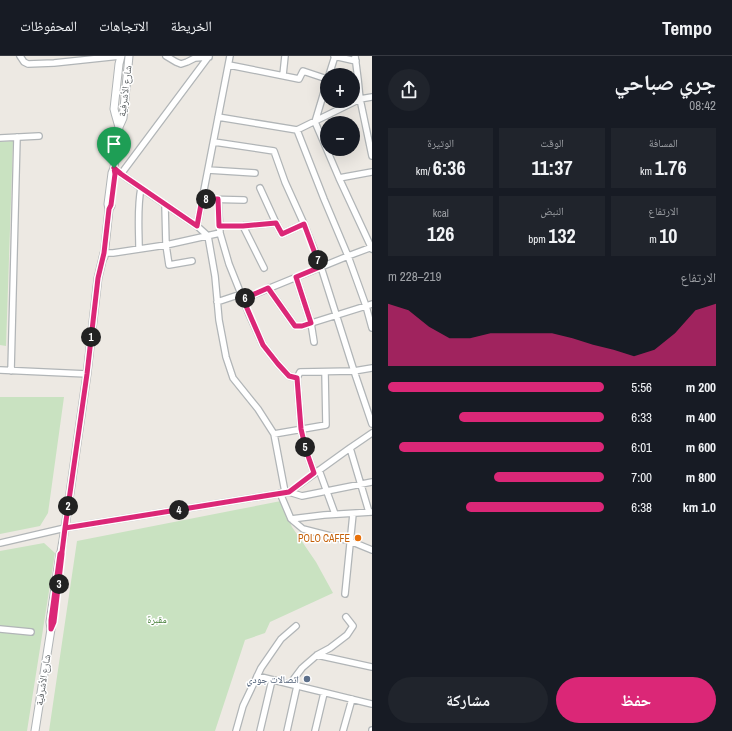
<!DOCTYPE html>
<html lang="ar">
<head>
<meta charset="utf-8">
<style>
	body { margin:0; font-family:"Archivo Narrow","Noto Naskh Arabic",sans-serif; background:#20242c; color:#f1f3f6; direction:rtl; height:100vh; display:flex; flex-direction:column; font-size:15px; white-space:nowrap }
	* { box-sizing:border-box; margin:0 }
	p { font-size:13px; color:#9ea1a6 }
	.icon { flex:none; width:22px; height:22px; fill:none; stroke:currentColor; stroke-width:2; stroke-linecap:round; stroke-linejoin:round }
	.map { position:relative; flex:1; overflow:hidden; direction:ltr }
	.details { display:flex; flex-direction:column; background:#171b24; width:360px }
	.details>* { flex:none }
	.buttons { position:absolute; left:320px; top:12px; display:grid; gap:8px }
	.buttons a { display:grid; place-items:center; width:40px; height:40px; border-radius:50%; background:#171b24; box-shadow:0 4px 16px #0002; font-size:20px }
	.pin { position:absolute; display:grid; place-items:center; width:34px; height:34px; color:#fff; margin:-41px -17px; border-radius:50% 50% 50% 0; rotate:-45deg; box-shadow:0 0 4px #0007 }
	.pin .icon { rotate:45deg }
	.km { position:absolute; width:20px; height:20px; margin:-10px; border-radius:50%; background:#222; color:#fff; font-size:11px; line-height:20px; text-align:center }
	.round { display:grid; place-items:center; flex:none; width:42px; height:42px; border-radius:21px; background:#20242c }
	.headline { display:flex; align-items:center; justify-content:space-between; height:68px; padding:0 16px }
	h1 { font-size:22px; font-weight:800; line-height:30px }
	.metrics { display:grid; grid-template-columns:repeat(3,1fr); gap:6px; height:68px; padding:4px 16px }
	.metrics div { display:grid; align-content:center; border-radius:0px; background:#20242c; text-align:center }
	.metrics b { font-size:20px; font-weight:800 }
	.metrics small { font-size:11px; font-weight:400 }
	.metrics p { font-size:11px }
	.chart { height:112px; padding:8px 16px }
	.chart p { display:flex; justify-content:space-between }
	.chart svg { width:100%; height:72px; margin-top:4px; fill:#db2777; opacity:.7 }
	.action { display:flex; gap:8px; margin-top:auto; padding:8px 16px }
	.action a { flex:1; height:46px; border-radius:24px; background:#db2777; color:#fff; font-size:16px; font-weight:800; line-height:46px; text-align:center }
	.action a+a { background:#20242c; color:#f1f3f6 }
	ul { padding:0 16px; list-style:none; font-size:13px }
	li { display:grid; grid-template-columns:64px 48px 1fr; align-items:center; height:30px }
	li i { height:10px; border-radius:5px; background:#db2777 }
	header { display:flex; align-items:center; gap:24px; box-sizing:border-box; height:56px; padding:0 20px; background:#171b24; border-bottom:1px solid #363941 }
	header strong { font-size:19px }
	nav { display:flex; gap:22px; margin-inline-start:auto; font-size:14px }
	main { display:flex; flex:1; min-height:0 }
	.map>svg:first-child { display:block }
	.green { fill:#c9e2c1 }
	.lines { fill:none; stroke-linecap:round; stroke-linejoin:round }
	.minor-casing { stroke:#b1b5b7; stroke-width:8 }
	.tertiary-casing { stroke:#b1b5b7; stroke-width:9 }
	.minor { stroke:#fff; stroke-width:5.5 }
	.tertiary { stroke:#fff; stroke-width:7 }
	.route-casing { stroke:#fff; stroke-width:8 }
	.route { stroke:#db2777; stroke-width:5 }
	.food-dot { fill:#e8710a; stroke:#fff; stroke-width:1.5 }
	.service-dot { fill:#5c6f8a; stroke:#fff; stroke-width:1.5 }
	.labels { text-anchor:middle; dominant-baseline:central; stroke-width:3; stroke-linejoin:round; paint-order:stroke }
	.street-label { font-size:10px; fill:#5b6063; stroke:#fff }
	.food-label { font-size:10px; fill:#c56008; stroke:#fff; text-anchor:end }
	.park-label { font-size:10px; fill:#48813c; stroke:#fff }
	.service-label { font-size:10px; fill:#4e5e75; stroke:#fff; text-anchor:end }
</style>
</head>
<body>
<header>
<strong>Tempo</strong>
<nav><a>الخريطة</a><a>الاتجاهات</a><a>المحفوظات</a></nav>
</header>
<main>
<section class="details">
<div class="headline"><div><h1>جري صباحي</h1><p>08:42</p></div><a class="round"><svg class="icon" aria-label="share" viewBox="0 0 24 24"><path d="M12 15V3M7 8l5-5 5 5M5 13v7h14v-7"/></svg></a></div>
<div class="metrics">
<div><p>المسافة</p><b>1.76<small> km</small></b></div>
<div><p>الوقت</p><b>11:37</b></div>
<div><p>الوتيرة</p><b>6:36<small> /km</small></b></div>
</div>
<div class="metrics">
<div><p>الارتفاع</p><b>10<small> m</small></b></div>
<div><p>النبض</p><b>132<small> bpm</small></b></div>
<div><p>kcal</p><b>126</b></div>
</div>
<div class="chart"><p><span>الارتفاع</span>219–228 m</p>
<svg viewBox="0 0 160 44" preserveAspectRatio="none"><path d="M0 44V6L10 10L20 20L30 27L40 27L50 24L60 24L70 24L80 24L90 27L100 31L110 34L120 38L130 34L140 24L150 10L160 6V44z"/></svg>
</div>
<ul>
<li><b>200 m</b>5:56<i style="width:100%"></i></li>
<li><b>400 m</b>6:33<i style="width:67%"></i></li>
<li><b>600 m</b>6:01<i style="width:95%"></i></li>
<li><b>800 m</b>7:00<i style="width:51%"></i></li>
<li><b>1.0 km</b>6:38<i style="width:64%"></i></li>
</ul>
<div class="action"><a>حفظ</a><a>مشاركة</a></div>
</section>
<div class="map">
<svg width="372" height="675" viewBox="0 0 372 675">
	<rect width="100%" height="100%" fill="#ede9e3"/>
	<path class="green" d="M13 85 6 290 0 289V86Z
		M0 341H64L48 457 40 470 0 478Z
		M281 445 292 471 316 506 333 537 270 566 265 577 245 584 215 675H49L77 485Z
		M44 487 55 497 27 675H0V495Z"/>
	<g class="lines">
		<g class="minor-casing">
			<path id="minor" d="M20 0 24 6 28 8 54 7 120 0
				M166 0 176 6 181 8 187 6 195 2 209 1
				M334 0 356 5
				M355 0 358 23 360 43 372 100
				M229 9 299 23 303 15 327 23
				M283 19 285 0
				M329 19 335 0
				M327 26 315 66 339 122 372 193
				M218 61 297 74 360 43 372 41
				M297 74 324 143 348 200 366 250 372 272
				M0 82 39 80
				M214 86 274 95 285 126 304 168 321 211 354 315 372 368
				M114 112 121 118 141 132 197 170 208 180 215 220 219 264 226 301 233 322 258 353 274 378 285 436
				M208 114 255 117
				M121 118 209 0
				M339 122 372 116
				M260 132 276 167
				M202 143 244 144
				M218 143 220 177 229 208 249 258 263 289 278 308 289 320 297 322 301 373 306 394 314 417
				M165 149 166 189 169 209 192 205
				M197 170 230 0
				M219 170H243L276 167 282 178 304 168
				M243 170 264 212
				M139 193C139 173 137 152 141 132
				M104 197H113L166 189 220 177
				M296 221 311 267 314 286
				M268 232 295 270H302L372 248
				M243 243 348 200 372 191
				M217 246 241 238
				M0 314 87 318
				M11 315 17 81
				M297 322 300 316 354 315 372 312
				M274 378 326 369 325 316
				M350 392 369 456
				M319 414 335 458
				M289 436 302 440 372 426
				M280 437 291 463 324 459 372 456
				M291 463 303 473 350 485 372 494
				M0 487 65 472 289 436 350 392 372 377
				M345 538 353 458
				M0 573 31 576
				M317 599 372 611
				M257 620 372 648
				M290 628 302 612 317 599 330 592 347 579 353 570 346 561
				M236 675 243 650 261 612 281 583 296 570
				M260 675 272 624
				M287 675 297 630
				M315 675 324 637
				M343 675 352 643
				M372 675V674"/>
		</g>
		<g class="tertiary-casing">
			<path id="tertiary" d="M119 71 115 57 114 53 119 8 121 0
				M109 153 108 148 112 117 114 112 119 71 123 62 129 0
				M104 201 109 153 111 150
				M35 675 51 573 50 566 60 498 61 496 65 472 87 318 98 222 104 197"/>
		</g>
		<use href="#minor" class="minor"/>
		<use href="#tertiary" class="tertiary"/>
	</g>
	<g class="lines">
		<g class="route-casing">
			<path id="route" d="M114 112 115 118 111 149 109 153 104 197 98 222 87 318 65 472 62 496 60 498 51 564V573L54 566 62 498V496L65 472 289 436 314 417 306 394 301 373 297 322 289 320 278 308 263 289 243 243 268 232 295 270H302L311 267 296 221 320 211 304 168 282 178 276 167 243 170H219L218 143H202L197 170 121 118 114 112"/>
		</g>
		<use href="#route" class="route"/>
	</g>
	<circle class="food-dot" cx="358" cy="482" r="4"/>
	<circle class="service-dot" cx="307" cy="623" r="4"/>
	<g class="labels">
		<g class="street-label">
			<text transform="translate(125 35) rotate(-83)">شارع الأشرفية</text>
			<text transform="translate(43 624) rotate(-81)">شارع الأشرفية</text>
		</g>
		<g class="food-label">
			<text x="350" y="482">POLO CAFFE</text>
		</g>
		<g class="park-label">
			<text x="157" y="563">مقبرة</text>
		</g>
		<g class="service-label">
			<text x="299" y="623">اتصالات جودي</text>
		</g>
	</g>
</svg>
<div class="buttons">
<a>+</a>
<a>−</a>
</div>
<div class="pin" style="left:114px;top:112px;background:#1e9e55"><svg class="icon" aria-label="arrive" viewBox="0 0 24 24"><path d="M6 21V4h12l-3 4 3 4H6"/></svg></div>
<b class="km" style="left:91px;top:281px">1</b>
<b class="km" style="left:68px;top:450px">2</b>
<b class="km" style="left:59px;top:528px">3</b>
<b class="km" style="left:179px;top:454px">4</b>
<b class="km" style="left:305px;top:391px">5</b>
<b class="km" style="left:245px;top:242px">6</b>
<b class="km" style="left:318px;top:204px">7</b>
<b class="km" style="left:206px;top:143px">8</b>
</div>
</main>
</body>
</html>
